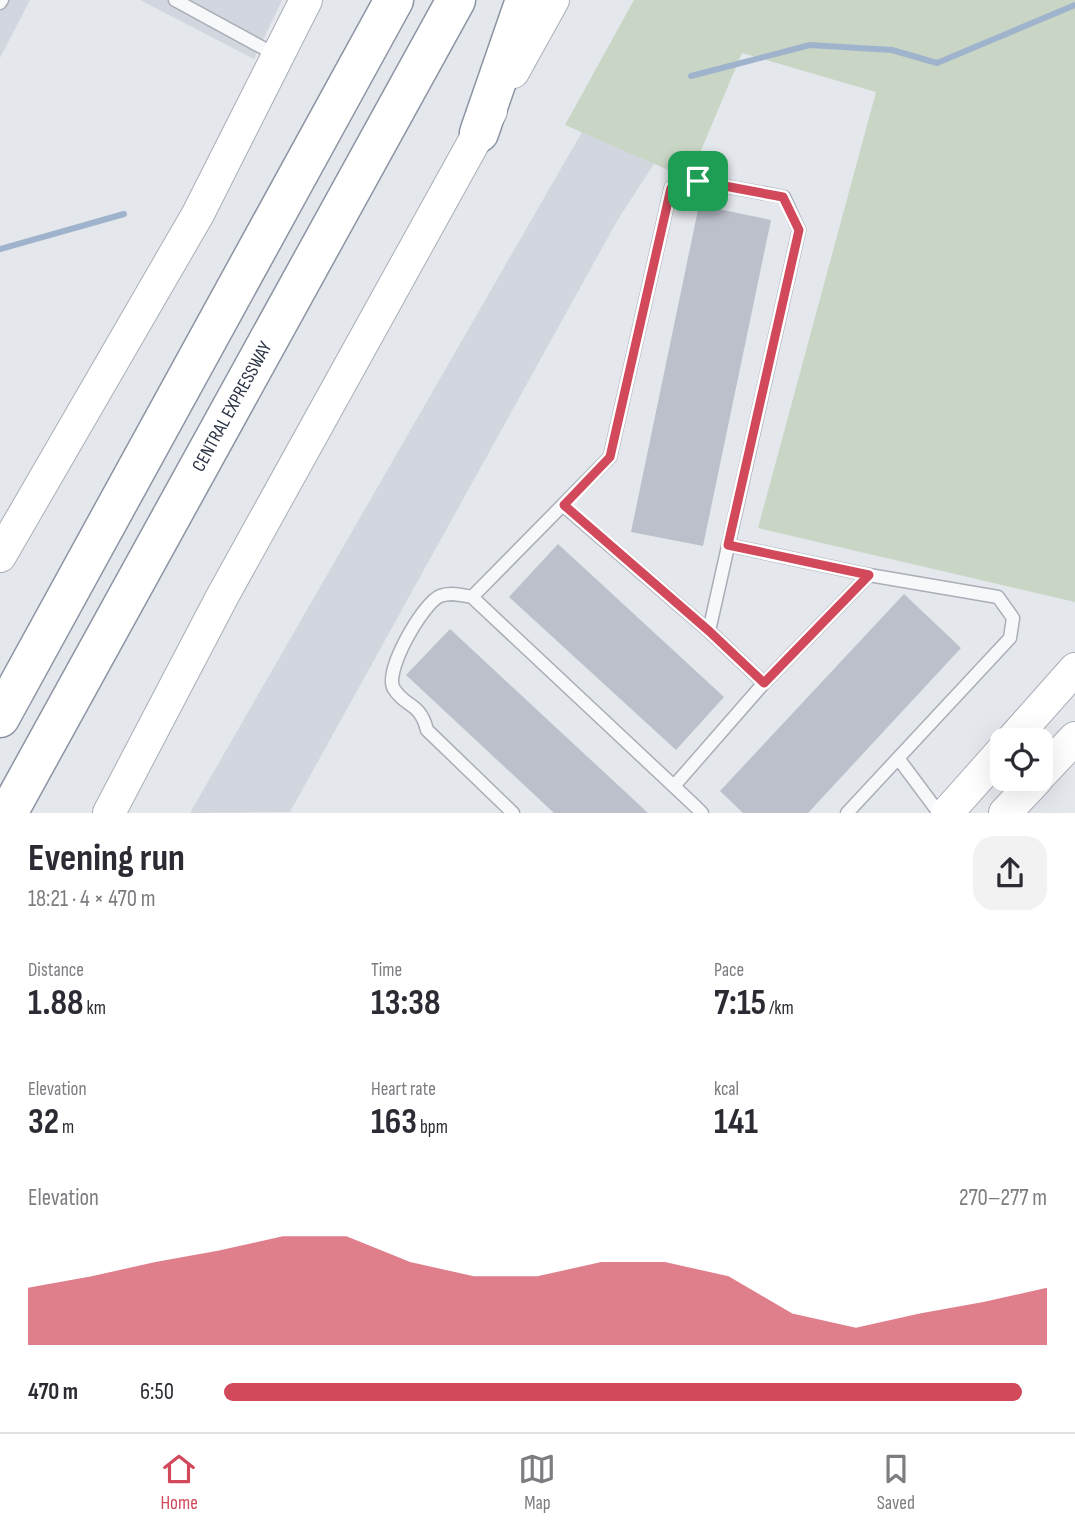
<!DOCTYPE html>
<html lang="en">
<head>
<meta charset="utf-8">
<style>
	body { margin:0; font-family:"Sofia Sans Condensed",sans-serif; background:#f2f2f3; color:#2b2b33; height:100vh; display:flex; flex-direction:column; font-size:26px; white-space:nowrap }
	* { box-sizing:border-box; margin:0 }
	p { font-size:23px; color:#7c7c81 }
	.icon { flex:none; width:38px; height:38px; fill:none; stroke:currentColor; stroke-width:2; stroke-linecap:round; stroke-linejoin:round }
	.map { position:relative; height:813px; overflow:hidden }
	.side { display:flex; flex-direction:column; background:#fff; flex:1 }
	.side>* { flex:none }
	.fabs { position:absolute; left:990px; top:728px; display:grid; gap:14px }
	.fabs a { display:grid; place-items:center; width:63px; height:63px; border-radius:14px; background:#fff; box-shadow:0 7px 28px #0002; font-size:35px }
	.pin { position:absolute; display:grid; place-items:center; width:60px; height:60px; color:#fff; margin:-30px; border-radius:14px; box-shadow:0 4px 10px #0006 }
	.round { display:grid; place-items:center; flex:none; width:74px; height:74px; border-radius:21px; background:#f2f2f3 }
	.overview { display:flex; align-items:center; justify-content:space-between; height:119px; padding:0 28px }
	h1 { font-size:38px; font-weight:700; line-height:52px }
	.stats { display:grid; grid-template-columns:repeat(3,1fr); gap:10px; height:119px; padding:7px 28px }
	.stats div { display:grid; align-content:center }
	.stats b { font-size:35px; font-weight:700 }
	.stats small { font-size:19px; font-weight:400 }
	.stats p { font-size:19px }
	.chart { height:196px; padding:14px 28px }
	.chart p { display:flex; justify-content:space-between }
	.chart svg { width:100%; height:126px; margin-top:7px; fill:#d1495b; opacity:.7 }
	ul { padding:0 28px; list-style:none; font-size:23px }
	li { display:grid; grid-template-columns:112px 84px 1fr; align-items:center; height:52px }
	li i { height:18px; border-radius:9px; background:#d1495b }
	.tab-bar { display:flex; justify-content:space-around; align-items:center; height:98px; border-top:2px solid #e1e1e2; background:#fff; font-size:19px; color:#7c7c81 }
	.tab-bar a { display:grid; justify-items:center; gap:4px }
	.tab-bar .selected { color:#d1495b }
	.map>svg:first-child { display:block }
	.built { fill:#d2d6de }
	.green { fill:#c9d6c5 }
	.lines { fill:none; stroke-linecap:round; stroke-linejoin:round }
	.stream { stroke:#9fb4cc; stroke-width:6 }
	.building { fill:#bbc0ca }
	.lane-casing { stroke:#a9aeb7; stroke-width:15 }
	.secondary-casing { stroke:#a9aeb7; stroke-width:34 }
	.highway-casing { stroke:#8b94a3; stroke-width:41 }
	.lane { stroke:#f7f8fa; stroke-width:12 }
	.secondary { stroke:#fff; stroke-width:32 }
	.highway { stroke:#fff; stroke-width:38 }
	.route-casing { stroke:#fff; stroke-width:14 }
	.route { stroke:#d1495b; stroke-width:9 }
	.labels { text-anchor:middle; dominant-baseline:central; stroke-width:6; stroke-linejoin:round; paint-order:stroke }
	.street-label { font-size:19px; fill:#2b3445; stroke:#f4f6f9 }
</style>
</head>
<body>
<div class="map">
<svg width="1075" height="813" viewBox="0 0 1075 813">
	<rect width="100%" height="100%" fill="#e4e7ec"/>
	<path class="built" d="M0 0H30L0 58Z
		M140 0H282L254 59Z
		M673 0H760L617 221 290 812 190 813 582 132Z"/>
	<path class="green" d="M634 0H1075V602L758 528 876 92 742 53 689 179 565 125Z"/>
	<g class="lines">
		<path class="stream" d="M691 76 810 45 892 50 937 63 1075 5
			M0 249 124 214"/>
	</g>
	<path class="building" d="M699 205 771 220 703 546 631 532Z
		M558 544 724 697 676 750 509 597Z
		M904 594 961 648 808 813H743L720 791Z
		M450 629 648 813H554L406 675Z"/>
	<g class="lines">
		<g class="lane-casing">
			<path id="lane" d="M175 0 276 55
				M0 3 2 0
				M563 505 709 631
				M728 545 869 575
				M472 597C462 595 450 592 440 596 423 603 383 672 394 689 406 708 420 702 427 730L513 813
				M764 683 869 575 998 597 1013 618 1010 638 847 813
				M898 758 939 813
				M674 786 764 683 709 631 799 230 784 197 698 181 671 188 610 457 472 597 696 807 702 813"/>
		</g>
		<g class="secondary-casing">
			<path id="secondary" d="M513 72 553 0
				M0 556 198 214 306 0
				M1012 740 1075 669
				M1041 774 1075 738
				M109 813 222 597 491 111
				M947 813 1003 750
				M1005 813 1037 779"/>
		</g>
		<g class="highway-casing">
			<g id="highway">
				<path d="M479 133 525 0"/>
				<path d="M0 718 394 0"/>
				<path id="s1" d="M8 813 456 0"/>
			</g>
		</g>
		<use href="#lane" class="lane"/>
		<use href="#secondary" class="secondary"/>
		<use href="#highway" class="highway"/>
	</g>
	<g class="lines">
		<g class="route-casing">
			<path id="route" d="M698 181 783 197 799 230 728 545 869 575 764 683 709 631 564 505 610 457 671 188Z"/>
		</g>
		<use href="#route" class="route"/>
	</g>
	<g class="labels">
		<g class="street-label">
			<text stroke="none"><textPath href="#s1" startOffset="464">CENTRAL EXPRESSWAY</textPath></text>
		</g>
	</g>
</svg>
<div class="fabs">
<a><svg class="icon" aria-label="locate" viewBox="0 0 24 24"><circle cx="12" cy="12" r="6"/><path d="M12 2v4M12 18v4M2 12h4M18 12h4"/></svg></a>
</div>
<div class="pin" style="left:698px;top:181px;background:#1e9e55"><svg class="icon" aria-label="arrive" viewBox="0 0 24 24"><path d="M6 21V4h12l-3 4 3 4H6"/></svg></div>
</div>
<section class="side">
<div class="overview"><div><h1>Evening run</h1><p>18:21 · 4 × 470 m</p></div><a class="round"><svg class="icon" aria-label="share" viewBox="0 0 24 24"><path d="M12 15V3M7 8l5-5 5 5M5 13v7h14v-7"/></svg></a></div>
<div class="stats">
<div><p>Distance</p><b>1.88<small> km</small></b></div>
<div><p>Time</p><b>13:38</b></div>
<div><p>Pace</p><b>7:15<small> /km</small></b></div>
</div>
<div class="stats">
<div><p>Elevation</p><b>32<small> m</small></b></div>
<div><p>Heart rate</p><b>163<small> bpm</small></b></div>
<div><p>kcal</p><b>141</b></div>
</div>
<div class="chart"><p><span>Elevation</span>270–277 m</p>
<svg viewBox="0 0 160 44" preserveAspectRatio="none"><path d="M0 44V24L10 20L20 15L30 11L40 6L50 6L60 15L70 20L80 20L90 15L100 15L110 20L120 33L130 38L140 33L150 29L160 24V44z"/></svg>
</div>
<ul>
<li><b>470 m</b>6:50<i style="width:97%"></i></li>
</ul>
</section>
<nav class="tab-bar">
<a class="selected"><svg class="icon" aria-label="home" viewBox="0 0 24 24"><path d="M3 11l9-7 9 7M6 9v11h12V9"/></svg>Home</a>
<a><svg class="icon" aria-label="map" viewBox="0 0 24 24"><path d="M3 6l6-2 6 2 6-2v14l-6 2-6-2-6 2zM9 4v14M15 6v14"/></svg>Map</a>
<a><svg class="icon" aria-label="saved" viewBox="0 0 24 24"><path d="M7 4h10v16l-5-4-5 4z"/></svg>Saved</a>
</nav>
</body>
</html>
